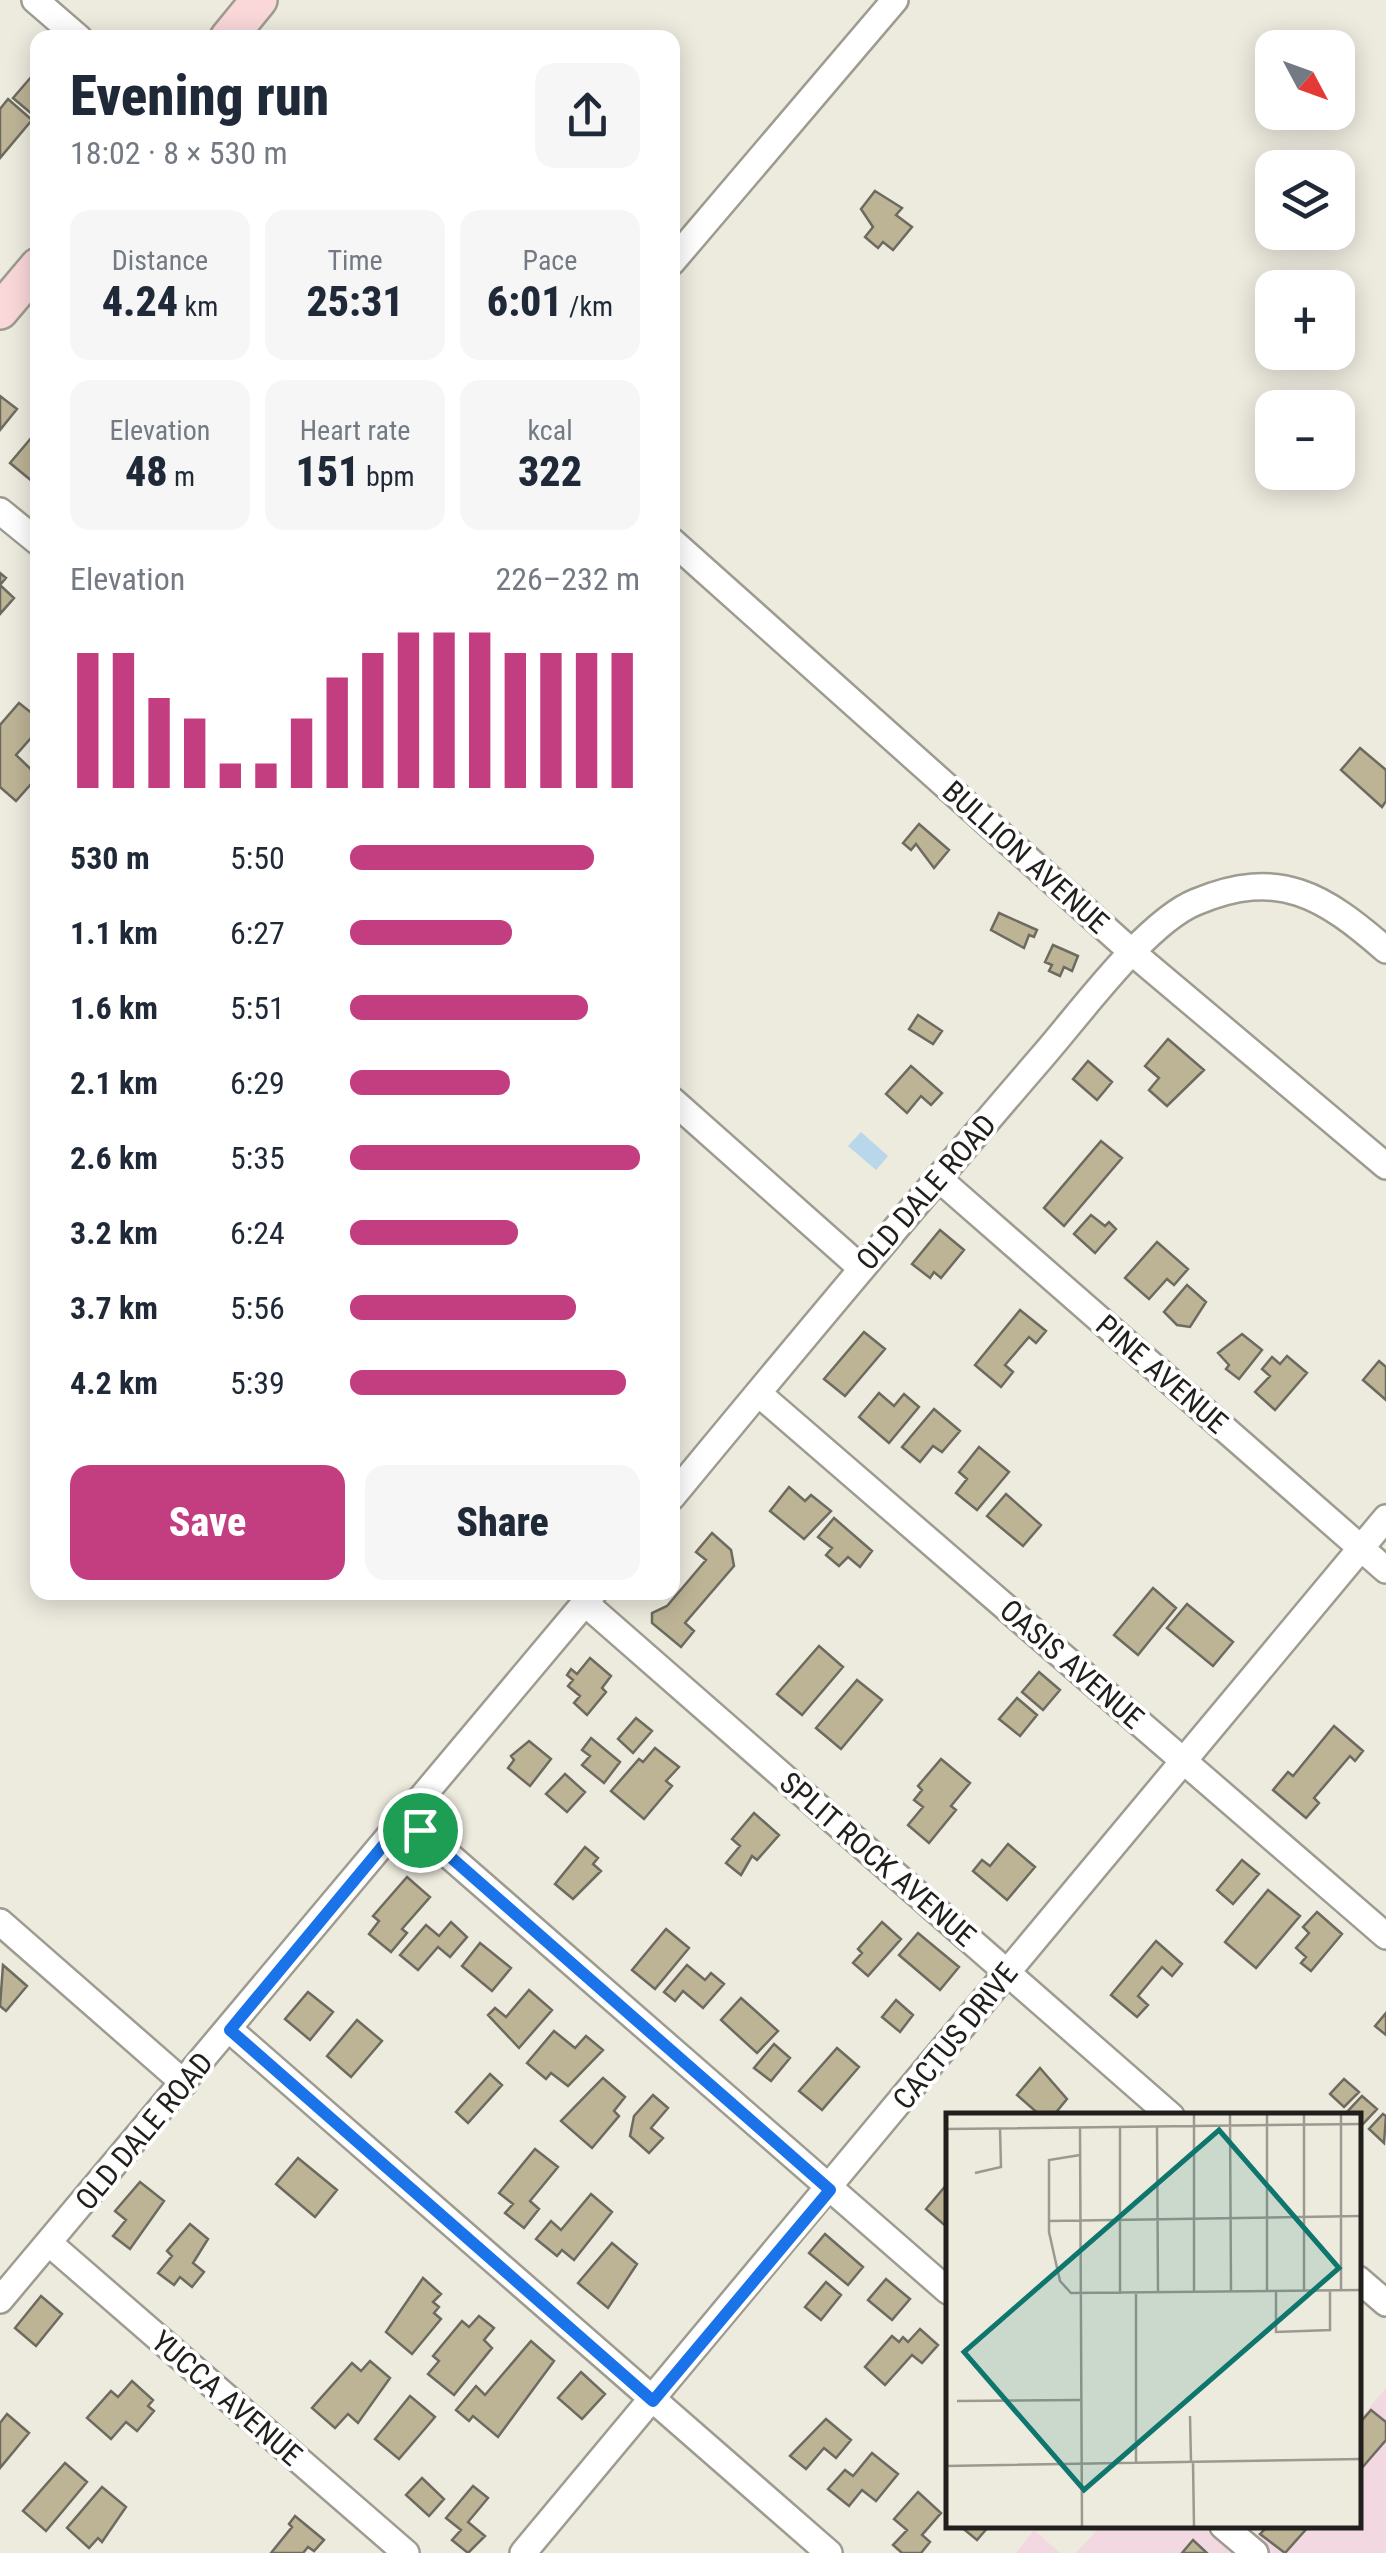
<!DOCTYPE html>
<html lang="en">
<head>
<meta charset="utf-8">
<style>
	body { margin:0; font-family:"Roboto Condensed",sans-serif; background:#f6f6f7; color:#1f2937; height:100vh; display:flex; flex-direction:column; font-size:38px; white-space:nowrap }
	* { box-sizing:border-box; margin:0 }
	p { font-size:32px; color:#747a83 }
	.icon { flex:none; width:55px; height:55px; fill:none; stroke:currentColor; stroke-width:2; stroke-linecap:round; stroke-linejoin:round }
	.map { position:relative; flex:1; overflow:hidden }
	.panel { position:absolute; left:30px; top:30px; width:650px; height:1570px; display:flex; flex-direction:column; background:#fff; border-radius:20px; box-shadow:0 5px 25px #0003 }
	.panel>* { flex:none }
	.needle { width:65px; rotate:131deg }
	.controls { position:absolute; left:1255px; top:30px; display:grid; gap:20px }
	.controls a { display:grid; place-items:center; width:100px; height:100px; border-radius:20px; background:#fff; box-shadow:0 5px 25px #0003; font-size:50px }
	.pin { position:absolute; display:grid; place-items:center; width:85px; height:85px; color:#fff; margin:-42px; border:5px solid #fff; border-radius:50%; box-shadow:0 2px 10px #0007 }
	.round { display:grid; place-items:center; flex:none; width:105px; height:105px; border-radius:20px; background:#f6f6f7 }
	.summary { display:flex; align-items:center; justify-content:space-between; height:170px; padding:0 40px }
	h1 { font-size:55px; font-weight:800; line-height:75px }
	.figures { display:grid; grid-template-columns:repeat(3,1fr); gap:15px; height:170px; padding:10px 40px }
	.figures div { display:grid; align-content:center; border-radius:20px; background:#f6f6f7; text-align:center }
	.figures b { font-size:42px; font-weight:800 }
	.figures small { font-size:28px; font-weight:400 }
	.figures p { font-size:28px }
	.chart { height:280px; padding:20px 40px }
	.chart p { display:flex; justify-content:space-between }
	.chart svg { width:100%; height:180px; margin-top:10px; stroke:#c33e81; stroke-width:6 }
	.button { display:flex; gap:20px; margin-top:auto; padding:20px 40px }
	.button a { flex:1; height:115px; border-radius:20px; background:#c33e81; color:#fff; font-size:40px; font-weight:800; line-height:115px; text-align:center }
	.button a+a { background:#f6f6f7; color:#1f2937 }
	ul { padding:0 40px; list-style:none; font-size:32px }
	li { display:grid; grid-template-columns:160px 120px 1fr; align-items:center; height:75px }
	li i { height:25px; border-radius:12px; background:#c33e81 }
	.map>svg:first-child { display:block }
	.commercial { fill:#f1d8e1 }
	.water { fill:#b9d7eb }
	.building { fill:#bdb496; stroke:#6d6a60; stroke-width:2.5 }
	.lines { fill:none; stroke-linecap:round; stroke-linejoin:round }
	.street-casing { stroke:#9e9b90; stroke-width:30 }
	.secondary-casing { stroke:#9e9b90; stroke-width:40 }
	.street { stroke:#fff; stroke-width:25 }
	.secondary { stroke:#fad8da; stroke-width:35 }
	.route-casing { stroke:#fff; stroke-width:20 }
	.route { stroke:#1a73e8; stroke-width:12 }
	.labels { text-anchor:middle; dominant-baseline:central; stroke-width:8; stroke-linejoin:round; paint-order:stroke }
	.street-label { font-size:30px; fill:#201f1b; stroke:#fff }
	.inset-road { fill:none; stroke:#9b9990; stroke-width:2.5 }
	.view { fill:#0f766e; fill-opacity:0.15; stroke:#0f766e; stroke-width:5 }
	.inset-edge { fill:none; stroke:#201f1b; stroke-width:5 }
</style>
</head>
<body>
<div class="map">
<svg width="1386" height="2553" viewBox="0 0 1386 2553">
	<rect width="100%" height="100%" fill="#edeade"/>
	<path class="commercial" d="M1386 2388V2553H1244L1267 2526H1358L1359 2420Z
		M1101 2526H1201L1233 2553H1076Z
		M1034 2530 1060 2553H1016Z"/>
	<path class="water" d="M861 1132 888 1156 876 1170 848 1146Z"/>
	<path class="building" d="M38 69V119L13 98Z
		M8 99 32 120 0 158V109Z
		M875 191 902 208 896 215 912 227 893 250 883 242 878 248 865 237 873 227 861 209Z
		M0 396 17 409 0 430Z
		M37 431 38 432V486L10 463Z
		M0 573 6 578 0 585 14 598 0 614Z
		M19 703 38 718V730L16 755 38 776 16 801 0 787V725Z
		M1360 748 1386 770V801L1382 807 1341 770Z
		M919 824 949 850 934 868 916 844 911 850 903 843Z
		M999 913 1037 930 1034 937 1029 935 1024 948 991 930Z
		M1053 945 1078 956 1072 971 1064 967 1060 976 1049 971 1052 965 1045 962Z
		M918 1015 942 1031 933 1044 909 1029Z
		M1168 1039 1204 1070 1167 1106 1149 1090 1159 1078 1145 1066Z
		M1088 1061 1112 1082 1097 1100 1073 1079Z
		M911 1066 942 1093 931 1105 921 1096 907 1113 886 1094Z
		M1101 1141 1122 1158 1064 1226 1044 1208Z
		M1091 1215 1105 1226 1109 1222 1116 1229 1095 1253 1074 1234Z
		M940 1230 964 1250 941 1278 934 1272 930 1278 912 1264Z
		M1157 1242 1188 1269 1174 1285 1167 1279 1149 1299 1125 1278Z
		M1187 1285 1206 1302 1190 1327 1177 1325 1164 1312Z
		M1020 1310 1046 1331 1036 1343 1029 1337 1005 1365 1013 1372 1001 1387 975 1365Z
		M864 1332 885 1349 845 1396 824 1379Z
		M1242 1334 1262 1350 1239 1379 1226 1369 1229 1365 1218 1353Z
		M1287 1356 1307 1373 1275 1410 1255 1392 1270 1376 1262 1369 1272 1357 1280 1364Z
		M1379 1361 1386 1367V1400L1363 1380Z
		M879 1393 894 1406 904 1394 919 1407 889 1443 859 1417Z
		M934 1409 960 1431 942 1452 933 1446 920 1462 902 1447Z
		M979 1447 1009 1472 977 1510 956 1493 967 1479 959 1472Z
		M789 1487 805 1501 811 1495 831 1511 804 1539 770 1511Z
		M1006 1494 1041 1525 1023 1546 987 1516Z
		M834 1518 872 1551 860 1567 848 1557 839 1566 826 1555 832 1548 818 1537Z
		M712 1533 731 1550 734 1566 685 1623 694 1631 681 1647 652 1623V1613L667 1606 706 1560 696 1552Z
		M1153 1588 1176 1608 1138 1655 1114 1635Z
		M1187 1604 1233 1642 1213 1666 1167 1628Z
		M819 1646 843 1667 802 1715 777 1694Z
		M590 1658 611 1676 602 1688 606 1692 587 1715 574 1703 580 1696 568 1686 573 1680 567 1675 571 1669 577 1674Z
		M1039 1672 1060 1690 1043 1710 1022 1692Z
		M857 1680 882 1700 841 1749 816 1728Z
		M1017 1698 1037 1715 1020 1736 999 1719Z
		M636 1718 652 1731 633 1753 618 1739Z
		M1334 1726 1363 1751 1355 1761 1350 1756 1314 1798 1319 1803 1306 1818 1273 1790 1288 1772 1293 1776Z
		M591 1738 620 1762 604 1783 582 1765 590 1756 582 1750Z
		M529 1741 551 1759 530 1786 508 1768 514 1760 511 1756Z
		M655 1748 679 1767 666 1781 672 1786 644 1819 611 1791 639 1759 643 1762Z
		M941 1759 970 1783 951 1806 956 1810 929 1843 908 1825 923 1807 914 1800 922 1790 918 1786Z
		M565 1774 585 1792 567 1812 546 1794Z
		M754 1813 779 1835 757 1860 752 1856 741 1875 726 1863 740 1846 732 1839Z
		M1008 1844 1035 1867 1007 1900 973 1871 982 1860 990 1866Z
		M585 1847 598 1858 593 1864 601 1871 573 1899 555 1884Z
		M1242 1860 1259 1874 1233 1904 1217 1890Z
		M407 1877 430 1897 402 1929 407 1933 391 1952 369 1934 379 1921 373 1916Z
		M1268 1890 1300 1916 1256 1968 1225 1942Z
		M1317 1912 1342 1934 1311 1971 1301 1963 1306 1957 1296 1948 1309 1933 1303 1927Z
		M451 1922 467 1937 450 1957 438 1947 418 1970 400 1955 426 1925 439 1936Z
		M882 1922 901 1939 868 1976 853 1963 862 1953 858 1949Z
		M666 1929 689 1948 655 1989 632 1970Z
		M918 1933 959 1967 940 1990 899 1955Z
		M1156 1941 1182 1964 1172 1976 1162 1967 1138 1996 1148 2005 1137 2017 1111 1995Z
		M480 1943 511 1968 492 1991 462 1966Z
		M3 1965 27 1986 6 2011 0 2006Z
		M687 1965 705 1980 711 1973 724 1984 703 2008 683 1991 675 2001 664 1992Z
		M529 1990 552 2010 519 2048 488 2015 495 2008 506 2017Z
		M308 1992 333 2012 310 2040 285 2019Z
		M741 1998 778 2031 757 2053 721 2020Z
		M896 2000 913 2015 900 2032 882 2017Z
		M1386 2013V2035L1375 2026Z
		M357 2020 382 2041 351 2077 327 2056Z
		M554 2031 575 2048 586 2036 603 2050 568 2086 551 2073 546 2079 527 2063Z
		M774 2044 790 2058 771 2081 754 2068Z
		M837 2048 859 2067 822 2110 799 2091Z
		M1040 2068 1067 2099 1053 2116H1041L1017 2095Z
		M490 2074 502 2085 468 2123 456 2112Z
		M603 2078 625 2097 614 2111 619 2116 592 2148 561 2121Z
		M1344 2079 1359 2092 1344 2107 1330 2094Z
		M653 2095 668 2108 651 2128 663 2138 649 2153 630 2136 634 2116Z
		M1362 2096 1377 2109 1363 2124 1358 2116 1348 2111Z
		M1383 2114 1386 2116 1384 2143 1369 2129Z
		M535 2149 558 2167 530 2201 539 2209 524 2228 505 2213 513 2204 499 2193Z
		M298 2158 337 2190 315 2217 276 2184Z
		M140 2182 164 2201 130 2249 113 2236 126 2220 115 2211Z
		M948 2183V2228L926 2209Z
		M591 2194 612 2212 574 2260 562 2250 557 2256 536 2239 551 2221 561 2230Z
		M190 2224 208 2239 193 2263 204 2272 192 2287 180 2277 174 2285 158 2273 172 2256 167 2251Z
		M825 2234 863 2267 848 2285 809 2253Z
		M612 2243 637 2264 608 2308 578 2283Z
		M423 2278 441 2294 433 2302 439 2307 434 2313 441 2319 412 2354 386 2332Z
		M886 2279 910 2299 892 2320 868 2300Z
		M826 2282 841 2295 821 2320 805 2307Z
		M41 2296 62 2314 36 2346 15 2328Z
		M479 2316 494 2328 484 2340 492 2348 454 2395 428 2374 439 2361 433 2356 462 2321 469 2327Z
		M920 2329 938 2345 922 2363 912 2355 885 2385 865 2367 892 2336 899 2342 903 2337 908 2342Z
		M531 2341 554 2361 498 2437 473 2416 469 2421 456 2410 476 2386 485 2395Z
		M370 2361 390 2378 358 2423 348 2414 335 2428 312 2408 352 2363 361 2371Z
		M581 2372 605 2394 582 2419 558 2398Z
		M132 2381 153 2400 148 2406 154 2411 137 2431 126 2422 111 2439 87 2418 111 2391 118 2397Z
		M410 2396 435 2417 399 2459 375 2439Z
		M1371 2410 1386 2422V2440L1361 2469 1358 2425Z
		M7 2414 29 2433 0 2468V2423Z
		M826 2419 851 2440 836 2458 824 2448 806 2469 790 2456Z
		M872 2453 898 2474 876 2501 862 2490 849 2506 828 2489 845 2470 853 2476Z
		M65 2463 87 2482 46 2531 23 2511Z
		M422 2478 444 2499 429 2516 406 2495Z
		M473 2486 488 2498 468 2522 485 2536 468 2553 452 2540 461 2530 446 2518Z
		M102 2487 126 2507 102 2542 98 2538 89 2548 67 2528Z
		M918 2492 941 2513 922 2535 930 2542 921 2553H902L893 2545 907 2530 894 2519Z
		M295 2516 324 2540 314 2551 308 2547 303 2553H271L292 2527 289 2524Z
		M960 2526H989L977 2540Z
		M1268 2526H1309L1285 2553 1260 2534Z
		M1193 2540 1207 2553H1182Z"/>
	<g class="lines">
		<g class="street-casing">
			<path id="street" d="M35 0 79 38
				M672 262 895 0
				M0 511 38 542
				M672 541 1133 953 1386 1166
				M672 1100 860 1267
				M938 1178 1386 1570
				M758 1393 1386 1936
				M672 1497C794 1349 917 1202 1042 1057 1079 1015 1146 922 1196 902 1279 867 1324 896 1386 950
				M585 1603 1171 2116
				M406 1818 948 2291
				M0 1922 184 2083
				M230 2030 829 2553
				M49 2243 406 2553
				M1358 2279 1386 2303
				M0 2300 594 1592
				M1223 2526 1255 2553
				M523 2553 1386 1518"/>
		</g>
		<g class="secondary-casing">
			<path id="secondary" d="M228 38 259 0
				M0 311 38 266"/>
		</g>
		<use href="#street" class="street"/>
		<use href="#secondary" class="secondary"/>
	</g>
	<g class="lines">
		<g class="route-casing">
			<path id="route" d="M406 1818 830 2190 653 2401 230 2030Z"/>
		</g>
		<use href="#route" class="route"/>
	</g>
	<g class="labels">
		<g class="street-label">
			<text transform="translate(1026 857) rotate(42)">BULLION AVENUE</text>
			<text transform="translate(926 1192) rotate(-49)">OLD DALE ROAD</text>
			<text transform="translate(1162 1374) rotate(41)">PINE AVENUE</text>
			<text transform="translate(1072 1664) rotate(41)">OASIS AVENUE</text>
			<text transform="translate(878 1859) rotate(41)">SPLIT ROCK AVENUE</text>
			<text transform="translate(955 2036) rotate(-51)">CACTUS DRIVE</text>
			<text transform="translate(144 2131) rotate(-50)">OLD DALE ROAD</text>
			<text transform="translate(227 2398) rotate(41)">YUCCA AVENUE</text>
		</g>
	</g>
	<g transform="translate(946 2113)">
		<rect width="415" height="415" fill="#edeade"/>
		<path class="inset-road" d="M284 1 285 179M358 1V177M174 14V181M211 14 212 180M134 15 136 414M0 16 415 11M134 42 103 47V119L114 168 125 180 415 177M29 60 55 54 54 16M103 108 415 103M395 177V1M321 178V1M330 178V219L384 217V177M248 179V1M11 288 134 287M244 303 245 349M247 349 248 414M190 350V181M0 353 415 346"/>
		<path class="view" d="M273 17 393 155 138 377 18 239Z"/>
		<rect width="415" height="415" class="inset-edge"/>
	</g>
</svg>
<div class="controls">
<a><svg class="needle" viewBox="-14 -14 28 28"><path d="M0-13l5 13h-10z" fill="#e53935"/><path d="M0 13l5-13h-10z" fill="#747a83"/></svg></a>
<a><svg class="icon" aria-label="layers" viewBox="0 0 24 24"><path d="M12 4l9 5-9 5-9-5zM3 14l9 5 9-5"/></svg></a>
<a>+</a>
<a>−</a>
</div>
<div class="pin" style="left:420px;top:1830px;background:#1e9e55"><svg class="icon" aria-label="arrive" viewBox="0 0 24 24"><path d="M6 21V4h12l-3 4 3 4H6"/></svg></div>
<section class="panel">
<div class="summary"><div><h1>Evening run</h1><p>18:02 · 8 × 530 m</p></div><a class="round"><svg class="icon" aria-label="share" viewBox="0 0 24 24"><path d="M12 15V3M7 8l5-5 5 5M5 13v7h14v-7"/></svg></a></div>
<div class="figures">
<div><p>Distance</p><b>4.24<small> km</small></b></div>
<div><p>Time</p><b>25:31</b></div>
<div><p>Pace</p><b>6:01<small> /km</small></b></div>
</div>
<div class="figures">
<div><p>Elevation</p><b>48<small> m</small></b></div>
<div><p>Heart rate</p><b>151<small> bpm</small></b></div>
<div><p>kcal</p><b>322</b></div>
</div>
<div class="chart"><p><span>Elevation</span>226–232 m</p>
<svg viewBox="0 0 160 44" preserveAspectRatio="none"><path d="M5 44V11M15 44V11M25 44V22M35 44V27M45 44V38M55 44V38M65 44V27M75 44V17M85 44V11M95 44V6M105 44V6M115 44V6M125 44V11M135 44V11M145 44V11M155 44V11"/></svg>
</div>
<ul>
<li><b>530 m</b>5:50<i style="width:84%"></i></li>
<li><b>1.1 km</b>6:27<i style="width:56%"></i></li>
<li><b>1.6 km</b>5:51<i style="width:82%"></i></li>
<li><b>2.1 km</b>6:29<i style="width:55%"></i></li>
<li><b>2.6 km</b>5:35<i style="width:100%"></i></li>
<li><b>3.2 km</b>6:24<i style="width:58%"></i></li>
<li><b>3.7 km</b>5:56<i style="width:78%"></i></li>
<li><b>4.2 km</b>5:39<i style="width:95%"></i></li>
</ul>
<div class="button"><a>Save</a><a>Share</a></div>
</section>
</div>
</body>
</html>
